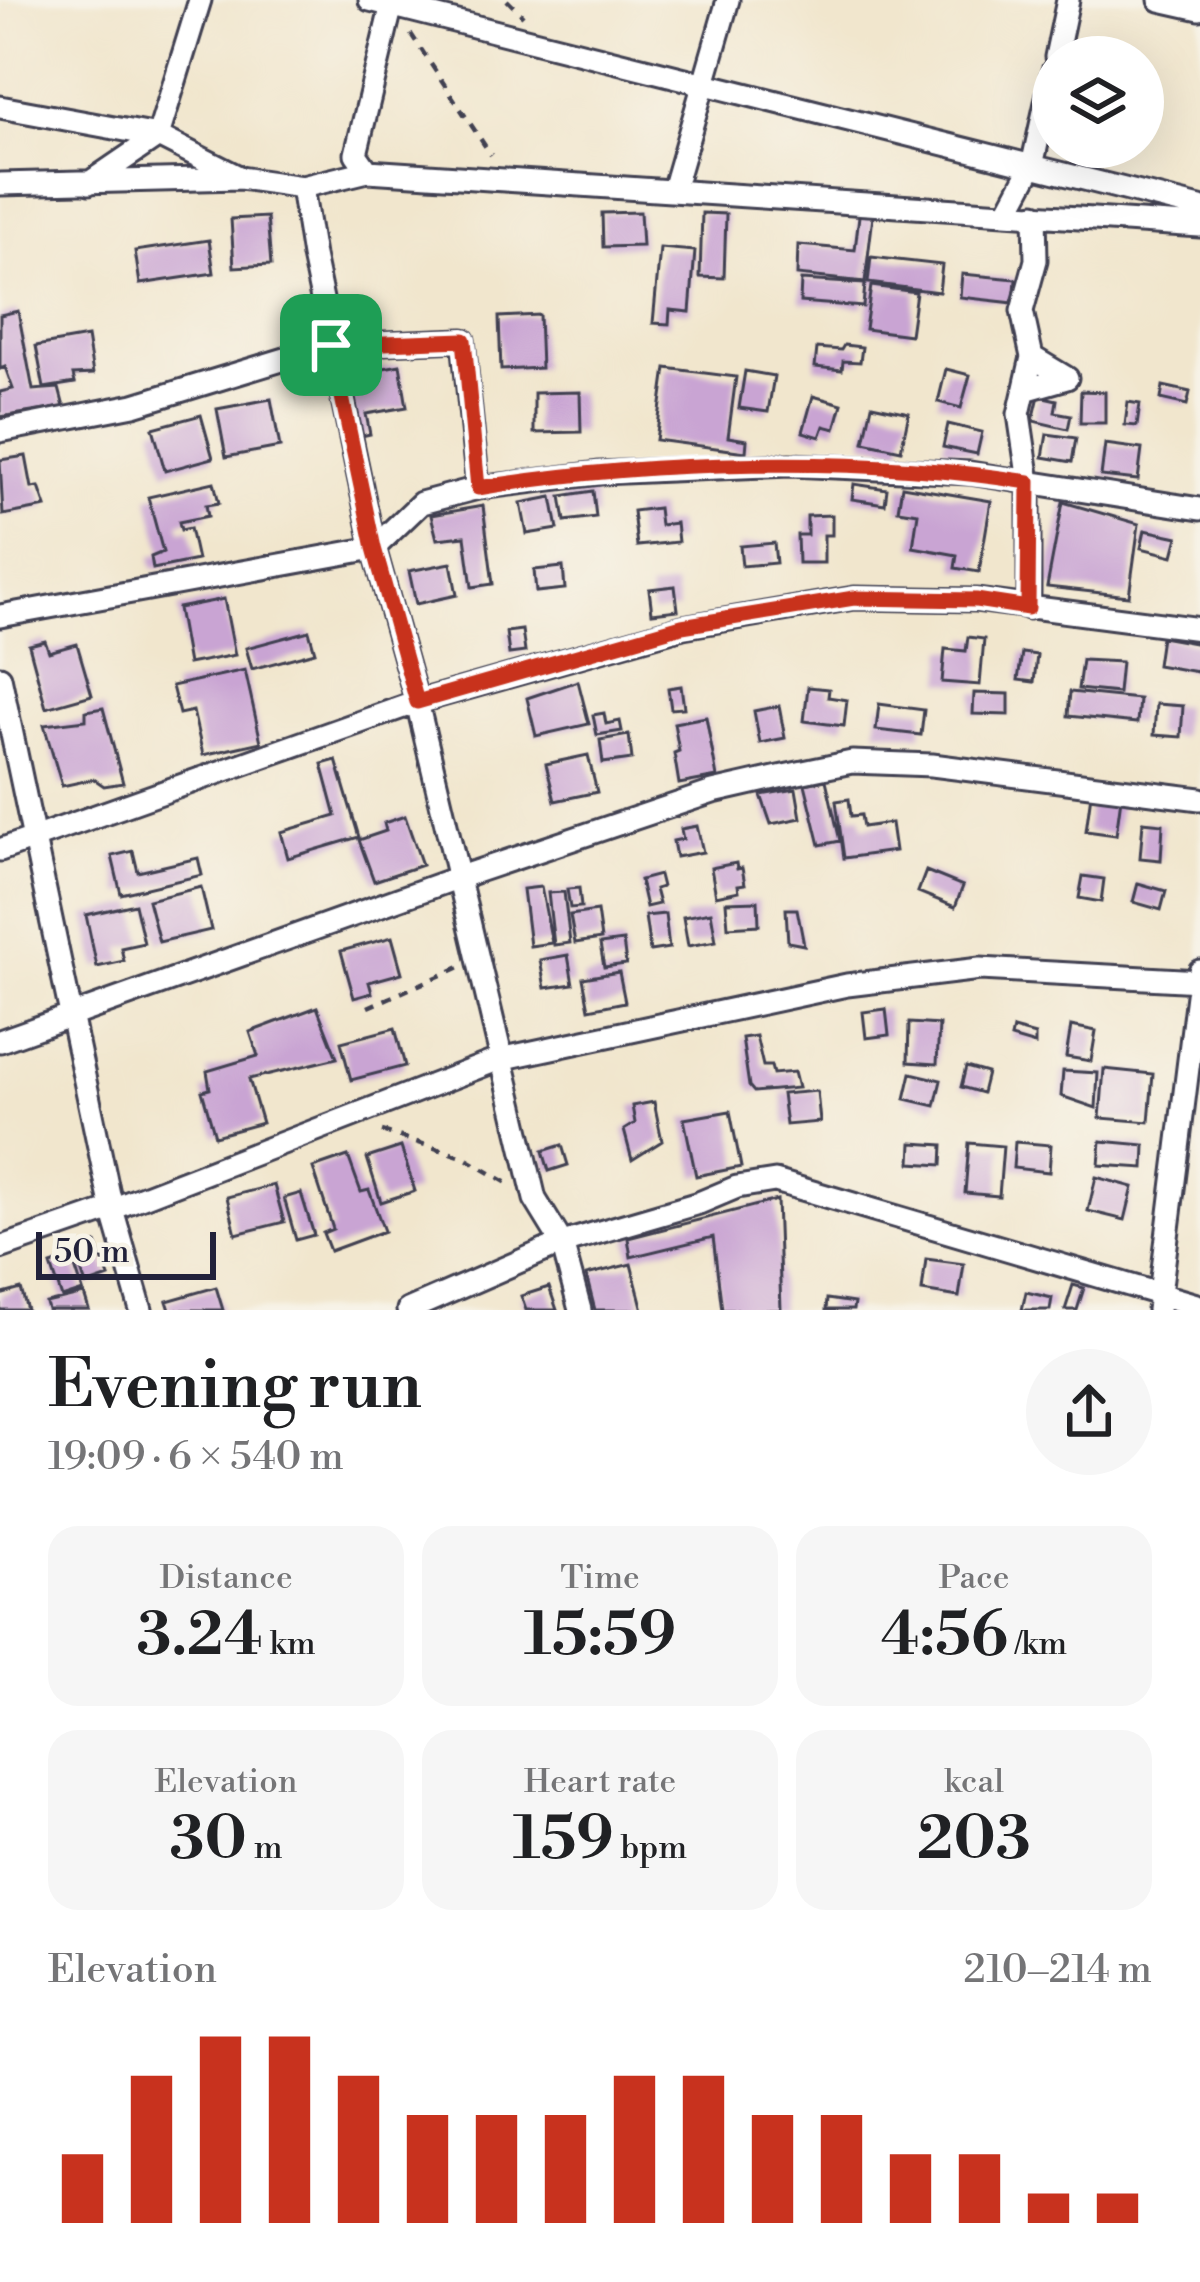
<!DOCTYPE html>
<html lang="en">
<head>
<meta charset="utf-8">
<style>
	body { margin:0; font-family:"Libre Bodoni",serif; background:#f6f6f6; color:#202124; height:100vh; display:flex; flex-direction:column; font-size:45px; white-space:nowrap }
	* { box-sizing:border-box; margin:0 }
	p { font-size:39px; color:#757577 }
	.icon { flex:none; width:66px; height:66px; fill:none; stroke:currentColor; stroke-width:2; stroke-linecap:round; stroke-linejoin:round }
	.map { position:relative; height:1310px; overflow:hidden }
	.details { display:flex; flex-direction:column; background:#fff; flex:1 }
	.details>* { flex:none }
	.fabs { position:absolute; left:1032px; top:36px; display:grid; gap:24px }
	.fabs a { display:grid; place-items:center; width:132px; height:132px; border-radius:50%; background:#fff; box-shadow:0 12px 48px #0002; font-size:60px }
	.scale { position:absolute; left:36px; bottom:30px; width:180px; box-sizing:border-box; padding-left:12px; border:6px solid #22223b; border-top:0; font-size:33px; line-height:42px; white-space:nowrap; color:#22223b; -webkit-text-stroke:9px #f7f3e8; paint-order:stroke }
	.pin { position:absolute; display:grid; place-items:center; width:102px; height:102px; color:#fff; margin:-51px; border-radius:24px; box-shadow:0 6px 18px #0006 }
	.round { display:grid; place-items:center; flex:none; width:126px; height:126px; border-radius:63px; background:#f6f6f6 }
	.summary { display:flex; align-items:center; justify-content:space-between; height:204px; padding:0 48px }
	h1 { font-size:66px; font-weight:600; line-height:90px }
	.figures { display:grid; grid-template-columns:repeat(3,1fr); gap:18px; height:204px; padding:12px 48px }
	.figures div { display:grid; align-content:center; border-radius:30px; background:#f6f6f6; text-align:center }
	.figures b { font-size:60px; font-weight:600 }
	.figures small { font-size:33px; font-weight:400 }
	.figures p { font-size:33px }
	.chart { height:336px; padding:24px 48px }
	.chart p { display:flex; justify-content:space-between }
	.chart svg { width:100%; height:216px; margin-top:12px; stroke:#c8321e; stroke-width:6 }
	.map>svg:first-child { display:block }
	.building { fill:#c9a4d3 }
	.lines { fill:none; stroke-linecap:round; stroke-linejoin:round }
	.street-casing { stroke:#413f51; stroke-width:27 }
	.path { stroke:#413f51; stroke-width:4.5; stroke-dasharray:9 9; stroke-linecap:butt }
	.street { stroke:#fff; stroke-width:21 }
	.route-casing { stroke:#fff; stroke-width:24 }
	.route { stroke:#c8321e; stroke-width:15 }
</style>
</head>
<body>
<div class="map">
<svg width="1200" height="1310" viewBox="0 0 1200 1310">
	<rect width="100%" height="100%" fill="#f7f3e8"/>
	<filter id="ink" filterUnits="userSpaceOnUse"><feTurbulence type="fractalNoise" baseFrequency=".00833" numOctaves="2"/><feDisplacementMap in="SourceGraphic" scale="24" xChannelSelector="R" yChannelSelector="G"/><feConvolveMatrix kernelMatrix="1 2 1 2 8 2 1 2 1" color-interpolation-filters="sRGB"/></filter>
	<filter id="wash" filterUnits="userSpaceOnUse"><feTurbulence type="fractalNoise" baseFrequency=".004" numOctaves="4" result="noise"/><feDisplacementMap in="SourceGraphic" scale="48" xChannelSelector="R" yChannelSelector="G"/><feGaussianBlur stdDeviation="2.7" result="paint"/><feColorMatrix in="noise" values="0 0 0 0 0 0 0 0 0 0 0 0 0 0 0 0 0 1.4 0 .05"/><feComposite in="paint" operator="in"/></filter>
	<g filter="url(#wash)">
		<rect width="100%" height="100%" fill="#f1e6cd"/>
		<g id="blocks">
			<path class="building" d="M860 207 874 208 865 282 797 275 798 245 855 250Z
				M640 212 642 246 603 247 602 213Z
				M702 213 726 214 724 278 700 277Z
				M267 217 271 265 234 267 231 219Z
				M209 240 214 273 140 284 135 251Z
				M660 248 695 251 690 312 670 310 669 324 653 323Z
				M871 257 942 265 939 292 868 283Z
				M962 274 1016 279 1014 303 960 297Z
				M801 280 865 284 863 307 800 302Z
				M871 286 916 292 910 335 865 329Z
				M18 311 33 390 59 388 64 407 0 417V392L13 389 5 367 0 369V315Z
				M539 315 541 368 501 370 499 317Z
				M87 337 93 374 73 375 75 383 44 388 36 346Z
				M844 345 862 347 860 362 843 361 842 370 815 367 817 348 841 350Z
				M400 365 407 407 366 414 370 434 357 437 345 375Z
				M666 368 736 377 728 437 747 440 746 452 656 440Z
				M946 369 970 375 961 408 938 402Z
				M745 371 774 376 768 412 739 408Z
				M1163 386 1190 392 1187 405 1161 399Z
				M1081 391 1105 392V423H1080Z
				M580 392 581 432 534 433V393Z
				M813 396 842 404 835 429 824 426 820 437 803 432Z
				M1039 396 1057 400 1055 412 1071 415 1068 429 1033 421Z
				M271 399 280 447 226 457 217 409Z
				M1128 402 1140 404 1137 426 1125 425Z
				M872 405 909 413 901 450 864 442Z
				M201 415 213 458 165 471 153 428Z
				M948 424 982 432 977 454 943 447Z
				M1047 434 1076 438 1072 462 1043 457Z
				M1105 444 1142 449 1138 480 1101 476Z
				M26 456 32 488 39 487 46 507 3 515 0 460Z
				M214 482 219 503 206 505 208 516 179 522 181 530 190 528 197 560 153 569 151 557 163 552 148 497Z
				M854 484 887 489 885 504 852 499Z
				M902 486 991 501 979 572 955 568 957 555 913 547 918 513 898 510Z
				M593 491 596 517 565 521 561 496Z
				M552 497 558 529 527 534 521 503Z
				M1063 502 1139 524 1129 596 1047 587Z
				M483 506 493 584 472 587 465 536 437 539 431 515Z
				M658 508 660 525 676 523 678 542 637 546 633 511Z
				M832 515V535H824V563H798L797 535H807V516Z
				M1145 530 1178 537 1173 556 1141 548Z
				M774 543 776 563 742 566 740 546Z
				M451 563 457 595 416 604 409 571Z
				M563 567 565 589 536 592 534 570Z
				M675 586 678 610 652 613 649 589Z
				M224 599 235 655 188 664 178 608Z
				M522 630 525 652 509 654 506 632Z
				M309 631 315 652 252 669 246 648Z
				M968 637 984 639 980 685 942 682 945 649 966 651Z
				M1161 637 1200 644 1197 672 1157 665Z
				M45 641 49 652 77 644 92 695 46 708 29 645Z
				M1022 653 1037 655 1034 682 1018 680Z
				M1082 660 1121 662 1118 693 1078 689Z
				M245 670 261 742 203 755 193 711 179 714 172 686Z
				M578 681 589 724 536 736 527 698Z
				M681 686 684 708 671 709 668 688Z
				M808 687 829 689 828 697 847 700 844 726 804 721Z
				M1070 692 1139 699 1137 723 1068 716Z
				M974 693 1009 694V715L973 714Z
				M879 704 924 710 921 735 876 730Z
				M1156 704 1183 706 1181 737 1154 735Z
				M779 706 785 738 760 743 754 711Z
				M103 708 123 783 104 786 94 779 62 786 44 725 86 720V711Z
				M604 713 606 724 620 721 622 731 597 735 593 715Z
				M706 717 717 777 679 784 674 753 679 751 674 723Z
				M629 735 632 759 603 763 600 740Z
				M588 755 597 792 555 801 546 764Z
				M336 760 359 837 288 858 281 832 336 816 322 764Z
				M826 780 840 841 820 845 805 784Z
				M796 789 801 818 771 824 761 795Z
				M1091 794 1121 798 1116 835 1086 831Z
				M849 799 851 816 861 815 863 827 891 823 895 851 844 858 836 801Z
				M405 816 422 865 374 881 359 840 386 831 384 823Z
				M1143 822 1163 824 1161 860 1140 858Z
				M697 826 703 852 676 857 673 841 683 839 681 829Z
				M133 851 138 872 198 858 202 875 121 894 112 856Z
				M736 863 737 869 742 868 745 884 738 885 739 891 716 896 711 868Z
				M926 871 963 886 955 907 918 892Z
				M659 875 662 887 655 889 659 904 646 907 640 880Z
				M1083 876 1104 879 1101 902 1079 898Z
				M1138 883 1166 891 1161 910 1133 902Z
				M201 887 211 930 159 942 148 900Z
				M541 887 552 943 530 946 523 889Z
				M579 888 581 907 570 908 567 889Z
				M564 892 570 943 554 945 548 893Z
				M758 901 759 925 728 927 726 902Z
				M135 904 144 943 121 948 124 961 97 967 86 915Z
				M786 909H797L804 945 788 942Z
				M597 911 601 939 575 943 570 915Z
				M711 912 716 941 688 946 683 917Z
				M665 914 669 948 650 951 645 916Z
				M392 937 402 973 369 982 372 993 354 998 341 951Z
				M623 941 626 964 604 967 600 944Z
				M568 955 573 984 545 988 540 960Z
				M619 972 625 1002 589 1009 583 978Z
				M317 1007 337 1058 249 1079 262 1123 215 1136 202 1091 210 1089 207 1071 258 1056 250 1032Z
				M886 1009 889 1035 866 1038 863 1012Z
				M909 1023 939 1025 937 1064 908 1062Z
				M1071 1026 1096 1031 1091 1061 1066 1057Z
				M395 1028 405 1066 351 1080 341 1042Z
				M1013 1029 1035 1035V1045L1011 1038Z
				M756 1036 763 1066H771L773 1074 794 1072 798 1088 754 1092 749 1086 742 1038Z
				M966 1067 987 1073 982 1093 961 1087Z
				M1104 1069 1153 1074 1149 1122 1100 1118Z
				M1063 1071 1098 1073 1096 1108 1061 1096Z
				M911 1073 941 1080 935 1106 905 1099Z
				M817 1091 820 1122 786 1125 782 1094Z
				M654 1102 662 1141 632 1160 624 1130 635 1123 632 1106Z
				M730 1111 741 1167 696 1176 684 1119Z
				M1101 1141 1145 1145 1144 1168 1099 1165Z
				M1015 1142 1051 1145 1049 1172 1013 1168Z
				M912 1143 943 1145 942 1165 911 1163Z
				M969 1143 1003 1146 999 1196 965 1193Z
				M562 1145 568 1165 549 1171 543 1151Z
				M401 1147 415 1191 381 1202 367 1158Z
				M348 1156 361 1192 369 1190 384 1231 330 1251 323 1233 333 1229 313 1168Z
				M1096 1177 1133 1187 1125 1220 1088 1211Z
				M274 1185 284 1222 236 1234 227 1197Z
				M301 1193 314 1235 296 1240 284 1198Z
				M777 1200 781 1310H722L713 1237 631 1257 628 1238Z
				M96 1243 109 1277 86 1285 74 1251Z
				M72 1258 83 1291 62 1298 51 1265Z
				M926 1259 964 1264 959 1297 922 1291Z
				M631 1264 643 1310H595L586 1275Z
				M1073 1285 1084 1288 1077 1310H1065Z
				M216 1287 223 1310H170L167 1301Z
				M549 1287 557 1310H526L521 1296Z
				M21 1289 27 1310H0V1295Z
				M1026 1292 1052 1298 1050 1310H1022Z
				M84 1294 89 1310H48L46 1303Z
				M827 1299 854 1303 853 1310H826Z"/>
		</g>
	</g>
	<g filter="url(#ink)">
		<use href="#blocks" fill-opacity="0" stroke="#413f51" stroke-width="3"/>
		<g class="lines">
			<g class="street-casing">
				<path id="street" d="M370 0 1200 208
					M1160 0 1200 9
					M1056 57 1068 0
					M0 107 158 136 239 177
					M368 171 356 154 393 0
					M89 183 158 136 200 0
					M0 184 240 178 302 187 368 171 1200 226
					M302 187 313 256 374 548 417 702 535 1199 562 1243 580 1310
					M673 190 728 0
					M1007 213 1032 166 1053 71
					M1025 390 1067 378 1032 357
					M0 431 134 405 331 345 463 340 478 488
					M1029 608V482L1019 414 1032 357 1022 311 1036 260 1035 214
					M0 616 374 548 421 503 478 488 600 473 790 465 970 473 1200 509
					M0 677 112 1209 141 1310
					M0 850 417 702 683 627 854 598 976 600 1200 629
					M0 1041 457 878 713 792 779 777 852 762 932 765 1200 799
					M0 1248 112 1209 500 1059 847 985 980 969 1200 981
					M408 1310 562 1243 699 1203 737 1187 775 1181 1200 1306
					M1158 1310 1200 971"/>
			</g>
			<path class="path" d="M507 0 523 16
				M411 34 491 155
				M368 1007 460 967
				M382 1131 463 1157 509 1184"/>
			<use href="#street" class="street"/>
		</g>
	</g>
	<g class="lines" filter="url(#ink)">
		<g class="route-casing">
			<path id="route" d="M464 340 478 488C648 460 859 455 1029 482L1028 608 976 600 854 598 682 626 417 702 374 548 331 345Z"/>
		</g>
		<use href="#route" class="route"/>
	</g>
</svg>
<div class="fabs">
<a><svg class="icon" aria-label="layers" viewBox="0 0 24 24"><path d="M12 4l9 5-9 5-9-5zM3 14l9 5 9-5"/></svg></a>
</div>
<div class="scale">50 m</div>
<div class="pin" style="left:331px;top:345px;background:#1e9e55"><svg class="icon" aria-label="arrive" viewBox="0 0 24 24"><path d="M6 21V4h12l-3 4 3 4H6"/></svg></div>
</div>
<section class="details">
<div class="summary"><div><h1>Evening run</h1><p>19:09 · 6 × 540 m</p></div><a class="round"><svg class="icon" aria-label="share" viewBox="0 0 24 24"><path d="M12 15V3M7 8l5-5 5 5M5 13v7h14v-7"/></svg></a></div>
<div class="figures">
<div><p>Distance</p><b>3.24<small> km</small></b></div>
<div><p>Time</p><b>15:59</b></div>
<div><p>Pace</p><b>4:56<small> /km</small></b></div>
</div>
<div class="figures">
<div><p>Elevation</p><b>30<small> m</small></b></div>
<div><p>Heart rate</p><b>159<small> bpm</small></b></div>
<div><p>kcal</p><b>203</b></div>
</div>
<div class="chart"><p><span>Elevation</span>210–214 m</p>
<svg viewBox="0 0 160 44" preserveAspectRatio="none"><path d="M5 44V30M15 44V14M25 44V6M35 44V6M45 44V14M55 44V22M65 44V22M75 44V22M85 44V14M95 44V14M105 44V22M115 44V22M125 44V30M135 44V30M145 44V38M155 44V38"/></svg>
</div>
</section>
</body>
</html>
